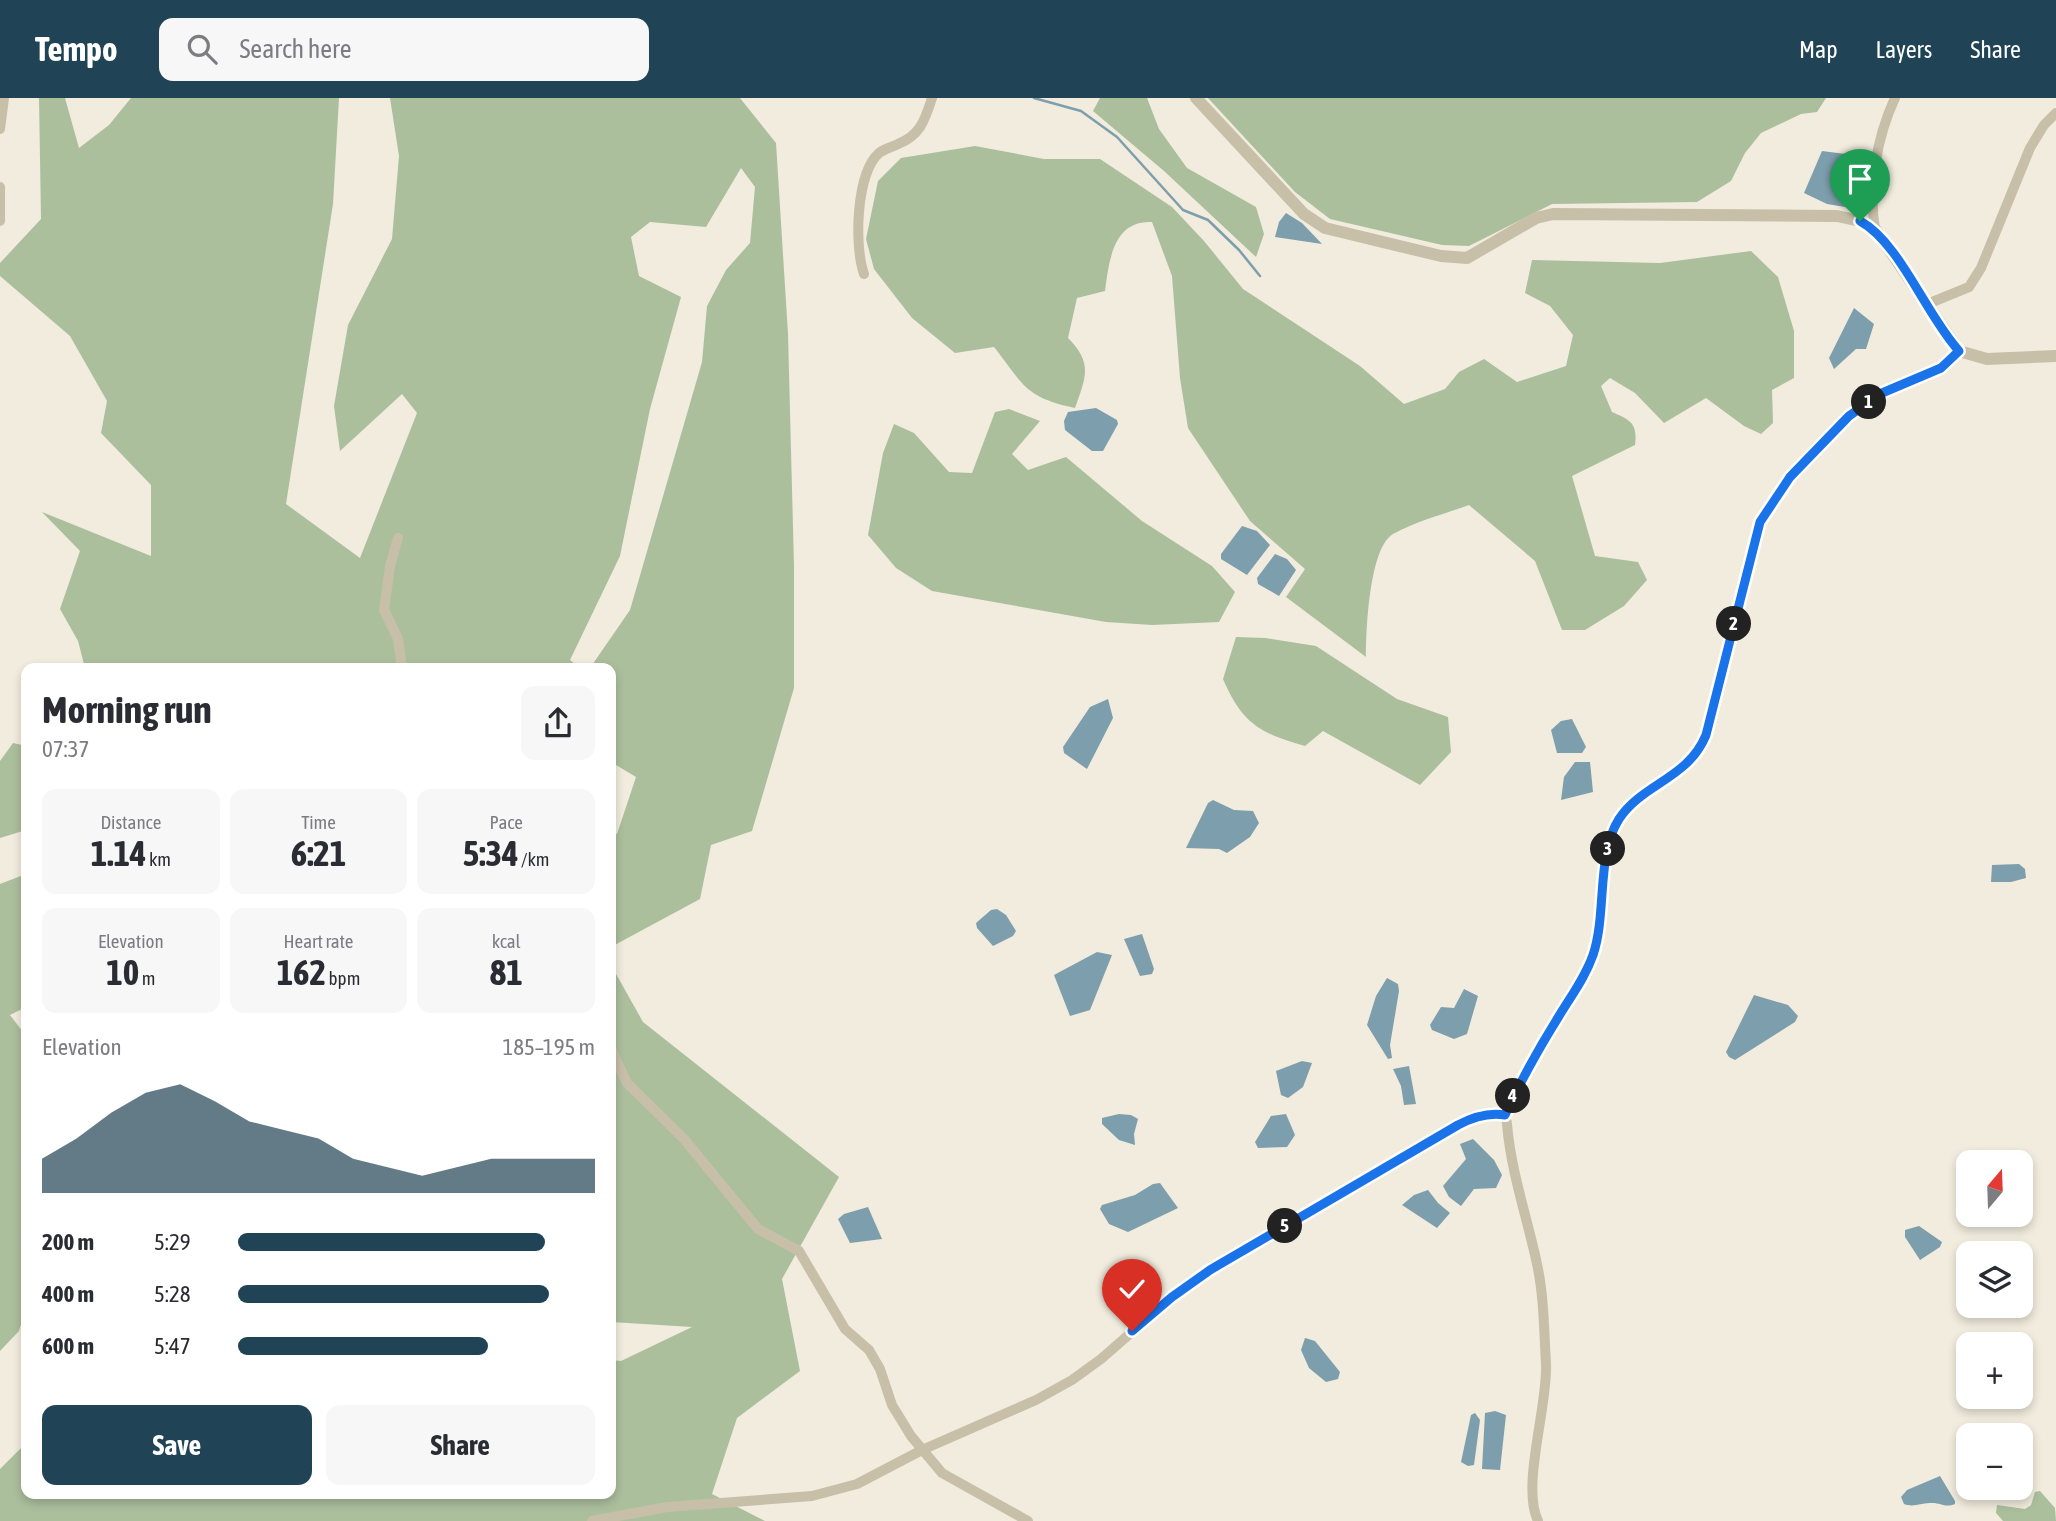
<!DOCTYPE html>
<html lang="en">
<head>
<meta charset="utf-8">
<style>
	body { margin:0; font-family:"Asap Condensed",sans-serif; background:#f7f7f7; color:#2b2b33; height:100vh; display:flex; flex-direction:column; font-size:26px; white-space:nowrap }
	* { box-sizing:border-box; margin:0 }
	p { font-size:23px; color:#7c7c81 }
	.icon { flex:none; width:38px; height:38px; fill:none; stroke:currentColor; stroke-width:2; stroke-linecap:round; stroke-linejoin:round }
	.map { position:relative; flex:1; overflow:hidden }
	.details { position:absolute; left:21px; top:565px; width:595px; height:836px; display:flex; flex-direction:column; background:#fff; border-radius:14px; box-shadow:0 4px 10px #0003 }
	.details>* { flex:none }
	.needle { width:46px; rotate:19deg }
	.controls { position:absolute; left:1956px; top:1052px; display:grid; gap:14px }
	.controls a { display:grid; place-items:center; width:77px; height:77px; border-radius:14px; background:#fff; box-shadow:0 4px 10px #0003; font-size:35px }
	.pin { position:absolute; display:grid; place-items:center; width:60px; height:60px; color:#fff; margin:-72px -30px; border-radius:50% 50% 50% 0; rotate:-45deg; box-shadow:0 0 7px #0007 }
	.pin .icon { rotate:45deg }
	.km { position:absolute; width:35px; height:35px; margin:-18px; border-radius:50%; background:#222; color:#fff; font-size:19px; line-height:35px; text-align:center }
	.round { display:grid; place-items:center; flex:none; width:74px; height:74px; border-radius:14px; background:#f7f7f7 }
	.summary { display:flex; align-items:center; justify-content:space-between; height:119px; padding:0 21px }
	h1 { font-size:38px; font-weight:700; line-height:52px }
	.figures { display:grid; grid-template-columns:repeat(3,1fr); gap:10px; height:119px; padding:7px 21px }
	.figures div { display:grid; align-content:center; border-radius:14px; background:#f7f7f7; text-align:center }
	.figures b { font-size:35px; font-weight:700 }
	.figures small { font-size:19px; font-weight:400 }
	.figures p { font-size:19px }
	.chart { height:196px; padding:14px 21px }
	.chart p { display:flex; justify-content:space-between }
	.chart svg { width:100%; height:126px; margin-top:7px; fill:#204455; opacity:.7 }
	.cta { display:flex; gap:14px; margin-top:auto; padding:14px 21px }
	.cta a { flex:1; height:80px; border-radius:14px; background:#204455; color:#fff; font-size:28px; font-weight:700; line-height:80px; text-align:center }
	.cta a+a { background:#f7f7f7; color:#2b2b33 }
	ul { padding:0 21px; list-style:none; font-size:23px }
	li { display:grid; grid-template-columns:112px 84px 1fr; align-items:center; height:52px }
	li i { height:18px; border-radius:9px; background:#204455 }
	header { display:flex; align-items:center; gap:42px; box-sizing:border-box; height:98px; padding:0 35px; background:#204455; color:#fff }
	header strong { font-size:33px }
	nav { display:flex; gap:38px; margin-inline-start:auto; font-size:24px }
	.search { width:490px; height:63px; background:#f7f7f7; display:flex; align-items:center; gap:18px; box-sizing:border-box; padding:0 24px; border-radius:14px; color:#7c7c81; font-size:26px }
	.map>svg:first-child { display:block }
	.green { fill:#abbf9d }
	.water { fill:#7d9eac }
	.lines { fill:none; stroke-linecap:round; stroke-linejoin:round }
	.stream { stroke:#7d9eac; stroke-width:2.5 }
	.minor { stroke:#c8bfa9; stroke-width:10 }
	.tertiary { stroke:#c8bfa9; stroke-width:12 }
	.route-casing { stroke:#fff; stroke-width:14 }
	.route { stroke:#1a73e8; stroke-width:9 }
</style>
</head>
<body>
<header>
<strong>Tempo</strong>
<div class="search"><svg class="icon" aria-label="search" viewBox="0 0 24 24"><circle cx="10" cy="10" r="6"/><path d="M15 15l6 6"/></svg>Search here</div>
<nav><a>Map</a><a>Layers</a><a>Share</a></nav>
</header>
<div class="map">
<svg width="2056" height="1423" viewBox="0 0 2056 1423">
	<rect width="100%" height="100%" fill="#f1ecdd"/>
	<path class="green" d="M39 0H65L79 50 109 27 131 0H339L333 106 286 406 360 460 417 315 402 296 340 353 334 308 348 227 392 141 399 58 390 0H740L776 45 788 236 794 468V590L752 733 711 747 700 801 611 849V733L617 736 636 679 611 664V570H590L630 512 702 264 707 208 726 172 750 145 755 89 741 70 706 129 650 124 631 139 639 178 681 199 650 311 620 458 570 562 580 570H505L497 566 493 570H85L78 543 60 511 80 453 42 414 151 458V387L101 335 107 303 70 238 0 178V165L41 121Z
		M1100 0H1147L1159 31 1187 70 1256 109 1264 136 1256 159 1164 73 1093 13Z
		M1208 0H1826L1817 14 1801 16 1761 35 1745 55 1731 83 1697 104 1552 106 1469 148 1442 147 1330 121 1295 94Z
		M975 48 1044 61H1100L1172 109 1204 143 1243 191 1360 268 1404 306 1445 291 1459 274 1484 261 1517 284 1566 268 1573 237 1550 208 1525 195 1532 162 1660 165 1751 153 1778 179 1794 233V280L1772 292 1773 325 1761 336 1744 328 1706 300 1664 325 1635 295 1610 280 1601 288 1612 314C1630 322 1638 325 1635 347L1572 378 1595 458 1638 464 1647 482 1624 508 1585 532H1562L1535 463 1469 407C1445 416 1416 423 1393 436 1369 450 1366 533 1366 559L1286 499 1305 471 1250 423 1188 330 1180 280 1172 178 1152 124C1113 122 1109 163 1105 193L1077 200 1068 240C1093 265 1086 279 1075 310 1024 299 1024 287 994 249L955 255 912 220 874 171 866 141 878 83 901 60Z
		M1009 311 1040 323 1012 356 1028 372 1066 359 1142 423 1212 468 1235 494 1219 524 1152 527 1106 524 932 493 896 470 868 437 883 355 894 326 914 335 949 374 972 375 995 314Z
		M1236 539 1265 540 1316 548 1397 601 1448 619 1451 654 1420 687 1323 633 1305 648C1259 635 1242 625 1223 581Z
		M13 645 26 648V732L0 740V663Z
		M26 776V817L22 837 26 836V909L10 917 26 938V1210L19 1233 0 1253V786Z
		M611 867 643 924 839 1079 782 1181 800 1273 737 1320 712 1396 765 1423H0V1371L26 1345V1396H611V1262L621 1263 692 1229 611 1224Z
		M2040 1393 2055 1410 2056 1423H2003L1996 1415 1997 1407 2025 1411 2031 1407 2035 1394Z"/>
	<path class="water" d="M1822 53 1861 58 1858 96 1851 110 1827 106 1804 95Z
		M1286 115 1302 125 1322 146 1275 139 1279 124Z
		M1854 210 1874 226 1866 251H1856L1834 271 1829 260Z
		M1096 310 1117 322 1118 326 1103 353H1092L1065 332 1064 323 1068 314Z
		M1242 428 1257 433 1270 447 1247 477 1221 461V456Z
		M1275 456 1287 461 1296 472 1279 498 1258 486 1257 480Z
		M1108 601 1113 620 1087 671 1064 655 1063 649 1090 609Z
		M1572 621 1586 649 1582 655H1557L1551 632 1561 623Z
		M1575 664H1590L1593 694 1561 702 1564 679Z
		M1213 702 1234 712 1253 713 1259 725 1250 739 1227 755 1219 751 1186 750 1208 705Z
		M2019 766 2025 771 2026 780 2011 784H1991L1992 767Z
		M997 811 1006 817 1016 833 1013 838 993 848 977 830 976 825 991 812Z
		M1142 836 1154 871 1152 876 1140 878 1124 841Z
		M1097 854 1112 857 1090 912 1070 918 1054 877Z
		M1387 880 1398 886 1399 893 1390 947 1392 960 1388 961 1367 927 1376 898Z
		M1464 891 1478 898 1467 936 1454 941 1432 932 1430 927 1441 909 1454 910Z
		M1754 897 1788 907 1798 918 1795 924 1735 962 1729 959 1726 954Z
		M1302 963 1312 965 1303 989 1288 1000 1281 997 1276 973Z
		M1409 968 1416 1006 1404 1007 1401 988 1393 971Z
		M1119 1016 1131 1017 1138 1021 1134 1036 1135 1047 1119 1042 1102 1026V1020Z
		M1286 1016 1295 1037 1287 1049 1258 1050 1255 1044 1271 1018Z
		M1473 1041 1494 1062 1502 1077 1496 1090 1474 1091 1461 1108 1449 1099 1443 1088 1466 1061 1460 1046Z
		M1160 1085 1178 1110 1128 1134 1109 1126 1100 1111 1102 1107 1135 1097 1153 1086Z
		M1428 1092 1438 1105 1450 1115 1437 1130 1402 1107 1414 1097Z
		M868 1109 882 1141 850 1145 838 1121 844 1116Z
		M1919 1128 1942 1144 1940 1149 1920 1162 1905 1139V1132Z
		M1305 1240 1315 1243 1340 1274 1338 1281 1326 1284 1309 1270 1301 1252Z
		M1495 1313 1506 1317 1500 1372 1482 1371 1485 1315Z
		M1475 1315 1480 1322 1474 1367 1468 1368 1461 1364 1471 1317Z
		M1940 1378 1955 1403V1406C1945 1410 1942 1405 1932 1405 1921 1404 1915 1410 1904 1406L1901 1399 1907 1392Z"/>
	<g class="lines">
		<path class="stream" d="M1034 0 1081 13 1117 39 1183 112 1208 122 1239 152 1260 178"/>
		<path class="minor" d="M0 31 4 0
			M0 89V123
			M1875 131C1868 88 1877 39 1895 0
			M864 176C854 148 856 75 879 55 884 51 892 49 898 46 921 37 925 21 932 0
			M1925 207 1969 189 1981 170 2030 50 2044 27 2056 15
			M398 440 390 468 384 512 398 541 402 570
			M611 951 627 985 684 1041 758 1131 799 1153 845 1231 869 1252 880 1271 892 1307 911 1338 942 1375 1028 1423
			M592 1423 667 1409 812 1398 857 1386 922 1352 1036 1302 1072 1282 1101 1261 1172 1199 1210 1172 1458 1027C1473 1019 1488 1014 1505 1016
			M1538 1423C1521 1388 1548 1308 1546 1266 1544 1233 1544 1198 1537 1166 1527 1119 1511 1074 1507 1026 1507 1023 1505 1020 1505 1016 1505 1011 1511 1002 1514 997 1536 950 1574 907 1592 859 1608 816 1596 765 1618 724 1637 688 1687 684 1706 637L1760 424 1790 379 1849 318 1882 295 1941 270 1959 253"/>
		<path class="tertiary" d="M1196 0 1304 116 1325 130 1441 158 1467 160 1536 120 1553 116 1837 118 1860 123 1875 131 1959 253 1987 261 2056 258"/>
	</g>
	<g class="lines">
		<g class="route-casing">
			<path id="route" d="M1132 1233 1172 1199 1210 1172 1458 1027C1473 1019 1488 1014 1505 1017 1521 982 1539 950 1559 918 1571 898 1585 880 1593 857 1607 816 1596 757 1619 721 1643 685 1688 681 1706 637L1760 424 1790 379 1849 318 1882 295 1941 270 1959 253C1926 217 1900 145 1860 123"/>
		</g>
		<use href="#route" class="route"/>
	</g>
</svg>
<div class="controls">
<a><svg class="needle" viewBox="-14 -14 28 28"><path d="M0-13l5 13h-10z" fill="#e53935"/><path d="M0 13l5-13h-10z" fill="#7c7c81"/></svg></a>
<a><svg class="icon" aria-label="layers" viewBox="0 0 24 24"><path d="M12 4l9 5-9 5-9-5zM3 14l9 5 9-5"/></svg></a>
<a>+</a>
<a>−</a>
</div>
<div class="pin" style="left:1860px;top:123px;background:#1e9e55"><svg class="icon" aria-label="arrive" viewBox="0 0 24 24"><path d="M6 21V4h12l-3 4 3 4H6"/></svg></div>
<div class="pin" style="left:1132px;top:1233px;background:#d93025"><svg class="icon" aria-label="check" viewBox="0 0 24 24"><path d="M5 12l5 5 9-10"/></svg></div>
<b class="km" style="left:1869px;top:304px">1</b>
<b class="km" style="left:1734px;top:526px">2</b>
<b class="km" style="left:1608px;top:751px">3</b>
<b class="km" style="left:1513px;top:998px">4</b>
<b class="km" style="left:1285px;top:1128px">5</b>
<section class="details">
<div class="summary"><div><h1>Morning run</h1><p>07:37</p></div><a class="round"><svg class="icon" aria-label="share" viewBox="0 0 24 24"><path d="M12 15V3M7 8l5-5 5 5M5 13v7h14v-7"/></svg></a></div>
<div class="figures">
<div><p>Distance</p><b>1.14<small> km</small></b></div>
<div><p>Time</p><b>6:21</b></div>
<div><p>Pace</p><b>5:34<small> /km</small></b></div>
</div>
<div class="figures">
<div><p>Elevation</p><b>10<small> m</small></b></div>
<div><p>Heart rate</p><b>162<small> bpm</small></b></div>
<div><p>kcal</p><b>81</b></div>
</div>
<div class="chart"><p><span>Elevation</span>185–195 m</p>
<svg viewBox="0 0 160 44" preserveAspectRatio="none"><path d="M0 44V32L10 25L20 16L30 9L40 6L50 12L60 19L70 22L80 25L90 32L100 35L110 38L120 35L130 32L140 32L150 32L160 32V44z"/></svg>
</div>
<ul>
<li><b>200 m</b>5:29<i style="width:86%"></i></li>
<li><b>400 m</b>5:28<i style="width:87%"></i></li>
<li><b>600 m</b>5:47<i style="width:70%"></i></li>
</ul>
<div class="cta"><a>Save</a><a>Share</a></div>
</section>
</div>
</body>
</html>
